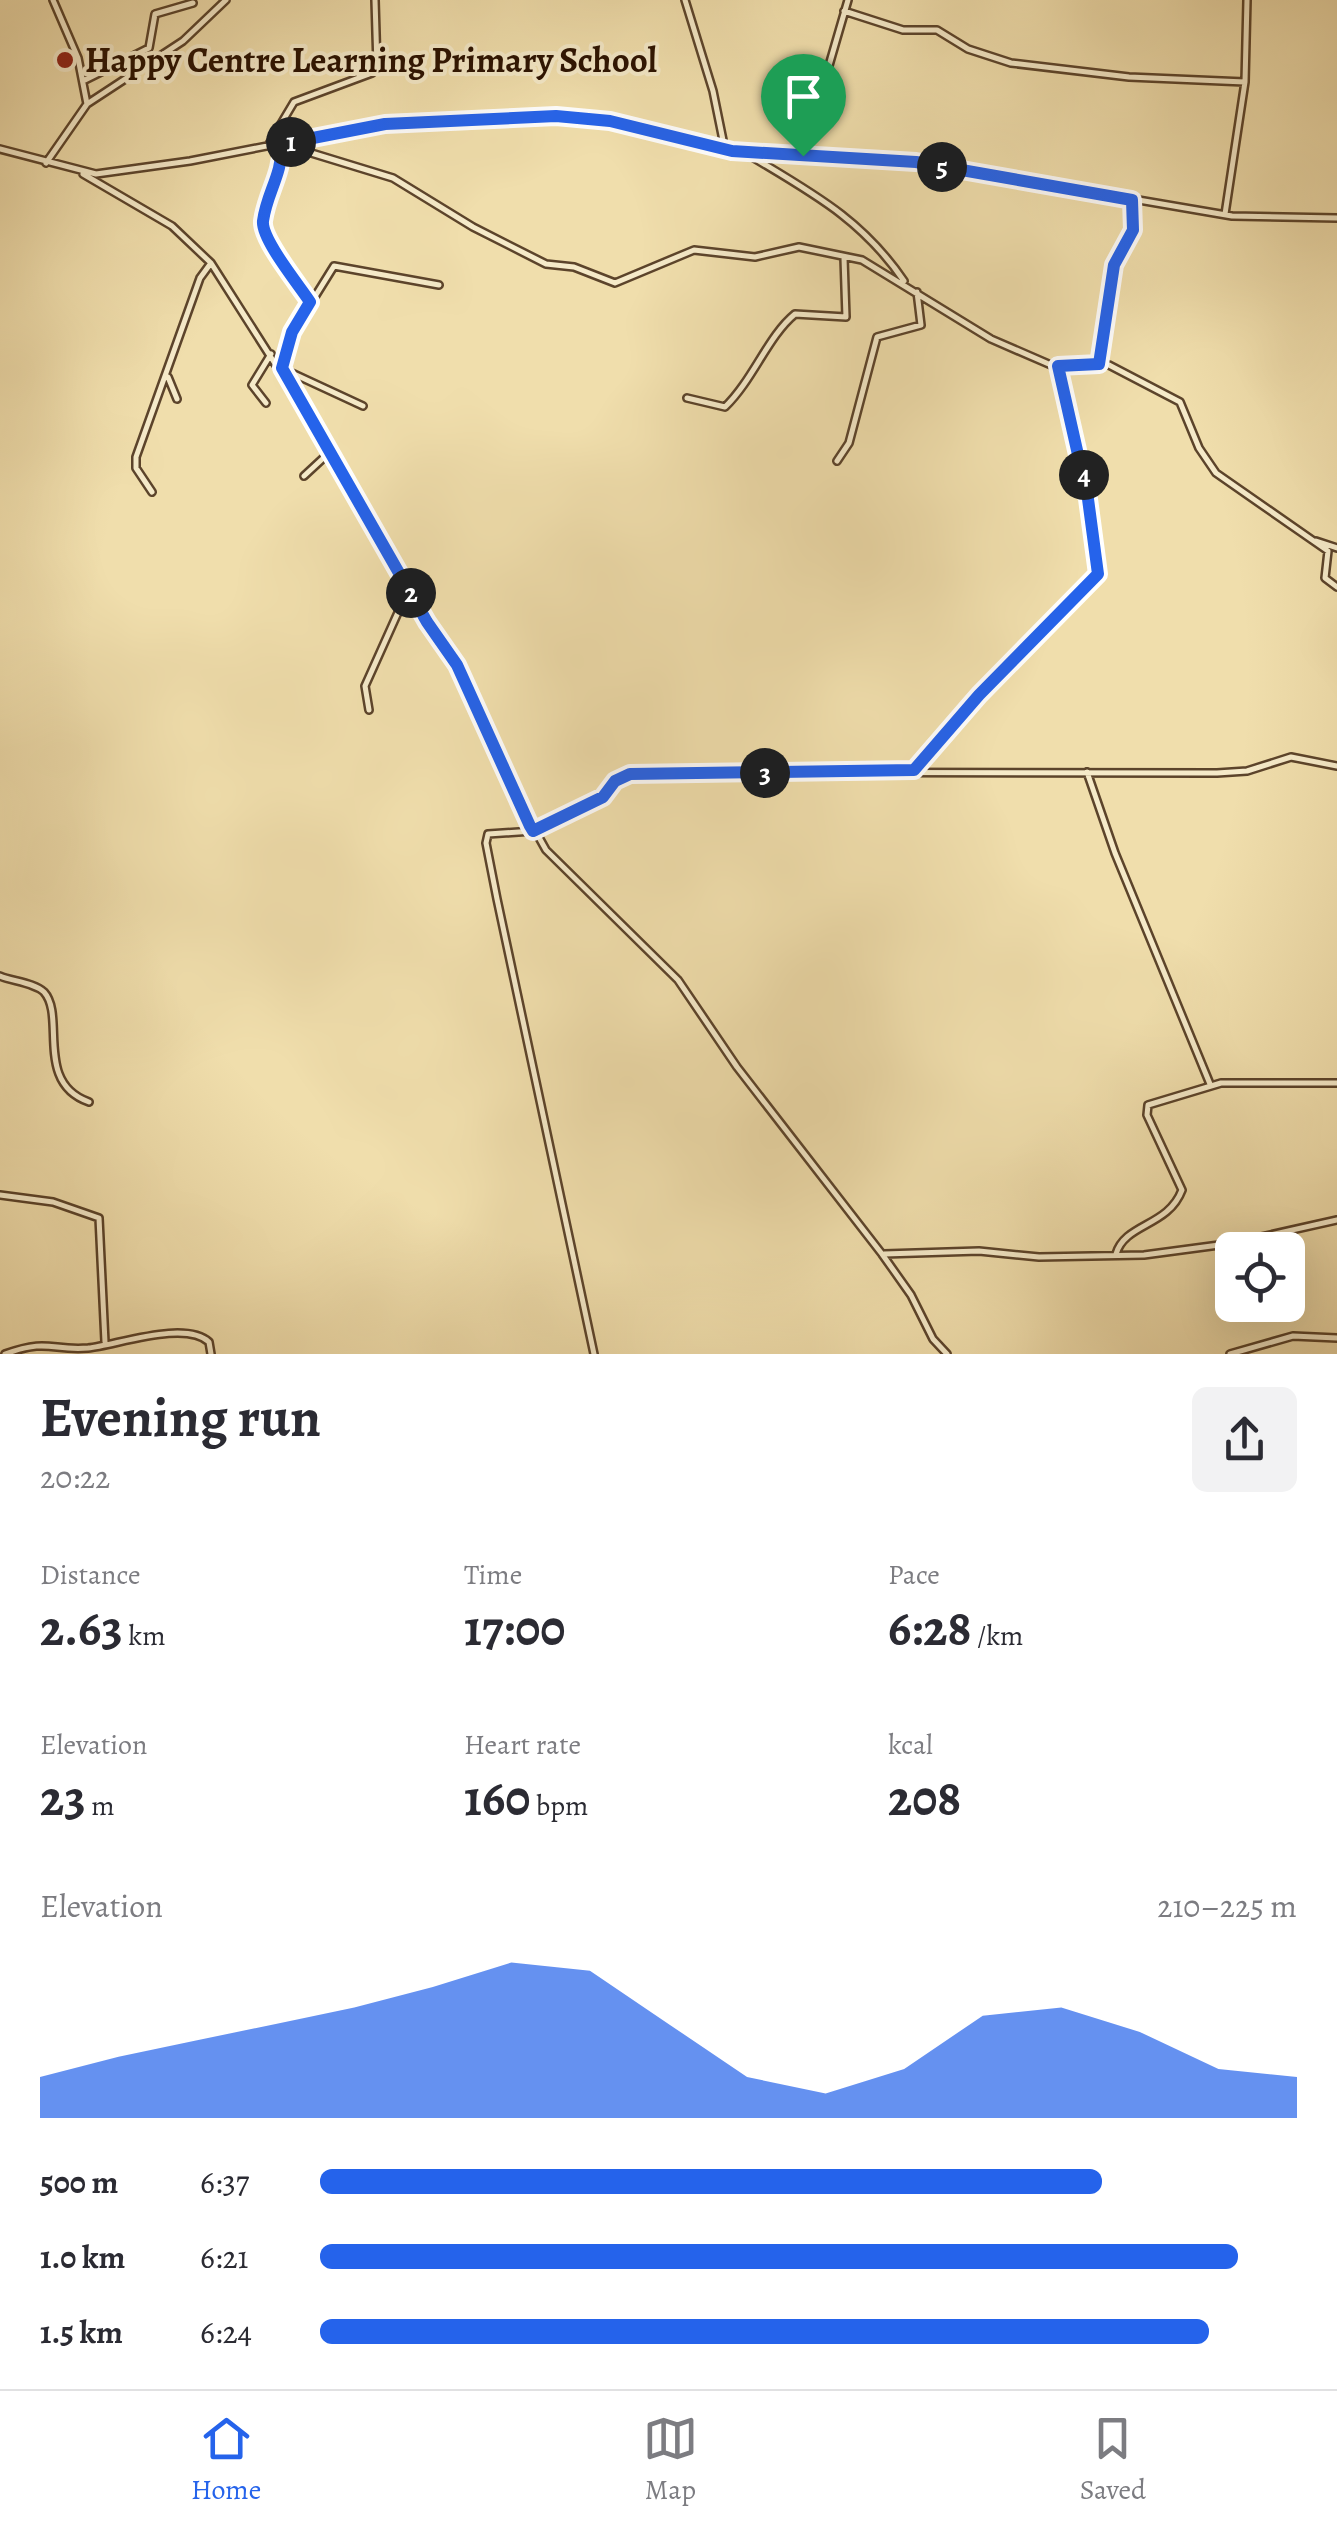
<!DOCTYPE html>
<html lang="en">
<head>
<meta charset="utf-8">
<style>
	body { margin:0; font-family:Alegreya,serif; background:#f2f2f3; color:#2b2b33; height:100vh; display:flex; flex-direction:column; font-size:38px; white-space:nowrap }
	* { box-sizing:border-box; margin:0 }
	p { font-size:32px; color:#7c7c81 }
	.icon { flex:none; width:55px; height:55px; fill:none; stroke:currentColor; stroke-width:2; stroke-linecap:round; stroke-linejoin:round }
	.map { position:relative; height:1354px; overflow:hidden }
	.panel { display:flex; flex-direction:column; background:#fff; flex:1 }
	.panel>* { flex:none }
	.buttons { position:absolute; left:1215px; top:1232px; display:grid; gap:20px }
	.buttons a { display:grid; place-items:center; width:90px; height:90px; border-radius:15px; background:#fff; box-shadow:0 10px 40px #0002; font-size:50px }
	.pin { position:absolute; display:grid; place-items:center; width:85px; height:85px; color:#fff; margin:-102px -42px; border-radius:50% 50% 50% 0; rotate:-45deg; box-shadow:0 0 10px #0007 }
	.pin .icon { rotate:45deg }
	.km { position:absolute; width:50px; height:50px; margin:-25px; border-radius:50%; background:#222; color:#fff; font-size:28px; line-height:50px; text-align:center }
	.round { display:grid; place-items:center; flex:none; width:105px; height:105px; border-radius:15px; background:#f2f2f3 }
	.head { display:flex; align-items:center; justify-content:space-between; height:170px; padding:0 40px }
	h1 { font-size:55px; font-weight:700; line-height:75px }
	.metrics { display:grid; grid-template-columns:repeat(3,1fr); gap:15px; height:170px; padding:10px 40px }
	.metrics div { display:grid; align-content:center }
	.metrics b { font-size:50px; font-weight:700 }
	.metrics small { font-size:28px; font-weight:400 }
	.metrics p { font-size:28px }
	.chart { height:280px; padding:20px 40px }
	.chart p { display:flex; justify-content:space-between }
	.chart svg { width:100%; height:180px; margin-top:10px; fill:#2563eb; opacity:.7 }
	ul { padding:0 40px; list-style:none; font-size:32px }
	li { display:grid; grid-template-columns:160px 120px 1fr; align-items:center; height:75px }
	li i { height:25px; border-radius:12px; background:#2563eb }
	.dock { display:flex; justify-content:space-around; align-items:center; height:140px; border-top:2px solid #e1e1e2; background:#fff; font-size:28px; color:#7c7c81 }
	.dock a { display:grid; justify-items:center; gap:5px }
	.dock .selected { color:#2563eb }
	.map>svg:first-child { display:block }
	.lines { fill:none; stroke-linecap:round; stroke-linejoin:round }
	.street-casing { stroke:#5c442b; stroke-width:10 }
	.street { stroke:#f5eac9; stroke-width:5 }
	.route-casing { stroke:#fff; stroke-width:20 }
	.route { stroke:#2563eb; stroke-width:12 }
	.poi-dot { fill:#8f2418; stroke:#f5eac9; stroke-width:4 }
	.labels { text-anchor:middle; dominant-baseline:central; stroke-width:8; stroke-linejoin:round; paint-order:stroke }
	.poi-label { font-size:35px; font-weight:bold; fill:#2a1100; stroke:#f5eac9; text-anchor:start }
</style>
</head>
<body>
<div class="map">
<svg width="1337" height="1354" viewBox="0 0 1337 1354">
	<rect width="100%" height="100%" fill="#f0deac"/>
	<filter id="stains"><feTurbulence type="fractalNoise" baseFrequency=".002" numOctaves="4"/><feColorMatrix values="0 0 0 0 .2 0 0 0 0 .09 0 0 0 0 .02 0 0 0 .5 -.17"/></filter>
	<radialGradient id="worn" r=".72"><stop offset=".6" stop-color="#630" stop-opacity="0"/><stop offset="1" stop-color="#630" stop-opacity=".3"/></radialGradient>
	<g class="lines">
		<g class="street-casing">
			<path id="street" d="M53 0 78 58 87 104
				M685 0 713 91 725 150
				M844 11 903 30H937L968 49 1011 63 1129 77 1245 82
				M83 81 149 48 155 14 193 3
				M269 144 294 102 372 73 377 66 375 0
				M0 149 96 174 190 161 385 123 556 116 610 121 746 153 917 162 1232 216 1337 218
				M749 155C812 193 862 219 904 281
				M803 155 848 0
				M46 163 87 104 183 41 226 0
				M83 174 172 226 211 263 349 480 431 627 457 665 503 773 546 850 678 980 737 1067 882 1254 911 1295 933 1339 947 1354
				M1225 214 1245 82 1247 0
				M311 303 334 266 439 285
				M1099 365 1114 265 1133 230 1132 199
				M168 377 177 399
				M687 398 725 407C753 380 768 336 795 314L846 317 844 258
				M266 403 252 385 271 354
				M363 406 281 368 292 333 311 303 265 237 263 221 282 170V144L393 178 473 227 546 264 574 267 615 283 694 250 755 257 799 247 862 260 991 339 1051 365H1109L1180 402 1199 448 1216 473 1328 551 1325 578 1337 587
				M837 461 849 443 877 337 921 325 917 292
				M304 476 331 451
				M152 492 136 468V457L200 278 211 263
				M1316 541 1337 548
				M369 710 365 686 409 588
				M915 770 979 695 1098 574 1088 499 1058 366
				M1087 772 1115 853 1210 1084
				M0 976C12 981 35 983 44 992 66 1016 34 1083 89 1102
				M0 1195 53 1202 99 1218 105 1342
				M884 1254 979 1251 1039 1257 1144 1255 1234 1243 1337 1220
				M1116 1254C1125 1223 1168 1227 1182 1190L1147 1115 1148 1105 1221 1083H1337
				M5 1354C49 1338 51 1351 88 1348 117 1345 185 1320 209 1342L211 1354
				M594 1354 497 899 486 843 488 834 533 831 603 797 620 777 646 772 1217 773 1247 771 1291 757 1337 766
				M1230 1354 1293 1336 1337 1338"/>
		</g>
		<use href="#street" class="street"/>
	</g>
	<g class="lines">
		<g class="route-casing">
			<path id="route" d="M556 116 610 121 732 151 916 162 1132 200 1133 230 1114 265 1099 364 1058 366 1088 499 1098 574 979 695 914 770 630 774 615 781 603 797 533 831 530 826 457 665 427 622 282 368 292 332 310 302C299 285 261 239 263 221 267 192 282 176 282 144L385 124Z"/>
		</g>
		<use href="#route" class="route"/>
	</g>
	<circle class="poi-dot" cx="65" cy="60" r="10"/>
	<g class="labels">
		<g class="poi-label">
			<text x="85" y="60">Happy Centre Learning Primary School</text>
		</g>
	</g>
	<rect width="100%" height="100%" filter="url(#stains)"/>
	<rect width="100%" height="100%" fill="url(#worn)"/>
</svg>
<div class="buttons">
<a><svg class="icon" aria-label="locate" viewBox="0 0 24 24"><circle cx="12" cy="12" r="6"/><path d="M12 2v4M12 18v4M2 12h4M18 12h4"/></svg></a>
</div>
<div class="pin" style="left:803px;top:156px;background:#1e9e55"><svg class="icon" aria-label="arrive" viewBox="0 0 24 24"><path d="M6 21V4h12l-3 4 3 4H6"/></svg></div>
<b class="km" style="left:291px;top:142px">1</b>
<b class="km" style="left:411px;top:593px">2</b>
<b class="km" style="left:765px;top:773px">3</b>
<b class="km" style="left:1084px;top:475px">4</b>
<b class="km" style="left:942px;top:167px">5</b>
</div>
<section class="panel">
<div class="head"><div><h1>Evening run</h1><p>20:22</p></div><a class="round"><svg class="icon" aria-label="share" viewBox="0 0 24 24"><path d="M12 15V3M7 8l5-5 5 5M5 13v7h14v-7"/></svg></a></div>
<div class="metrics">
<div><p>Distance</p><b>2.63<small> km</small></b></div>
<div><p>Time</p><b>17:00</b></div>
<div><p>Pace</p><b>6:28<small> /km</small></b></div>
</div>
<div class="metrics">
<div><p>Elevation</p><b>23<small> m</small></b></div>
<div><p>Heart rate</p><b>160<small> bpm</small></b></div>
<div><p>kcal</p><b>208</b></div>
</div>
<div class="chart"><p><span>Elevation</span>210–225 m</p>
<svg viewBox="0 0 160 44" preserveAspectRatio="none"><path d="M0 44V34L10 29L20 25L30 21L40 17L50 12L60 6L70 8L80 21L90 34L100 38L110 32L120 19L130 17L140 23L150 32L160 34V44z"/></svg>
</div>
<ul>
<li><b>500 m</b>6:37<i style="width:80%"></i></li>
<li><b>1.0 km</b>6:21<i style="width:94%"></i></li>
<li><b>1.5 km</b>6:24<i style="width:91%"></i></li>
</ul>
</section>
<nav class="dock">
<a class="selected"><svg class="icon" aria-label="home" viewBox="0 0 24 24"><path d="M3 11l9-7 9 7M6 9v11h12V9"/></svg>Home</a>
<a><svg class="icon" aria-label="map" viewBox="0 0 24 24"><path d="M3 6l6-2 6 2 6-2v14l-6 2-6-2-6 2zM9 4v14M15 6v14"/></svg>Map</a>
<a><svg class="icon" aria-label="saved" viewBox="0 0 24 24"><path d="M7 4h10v16l-5-4-5 4z"/></svg>Saved</a>
</nav>
</body>
</html>
